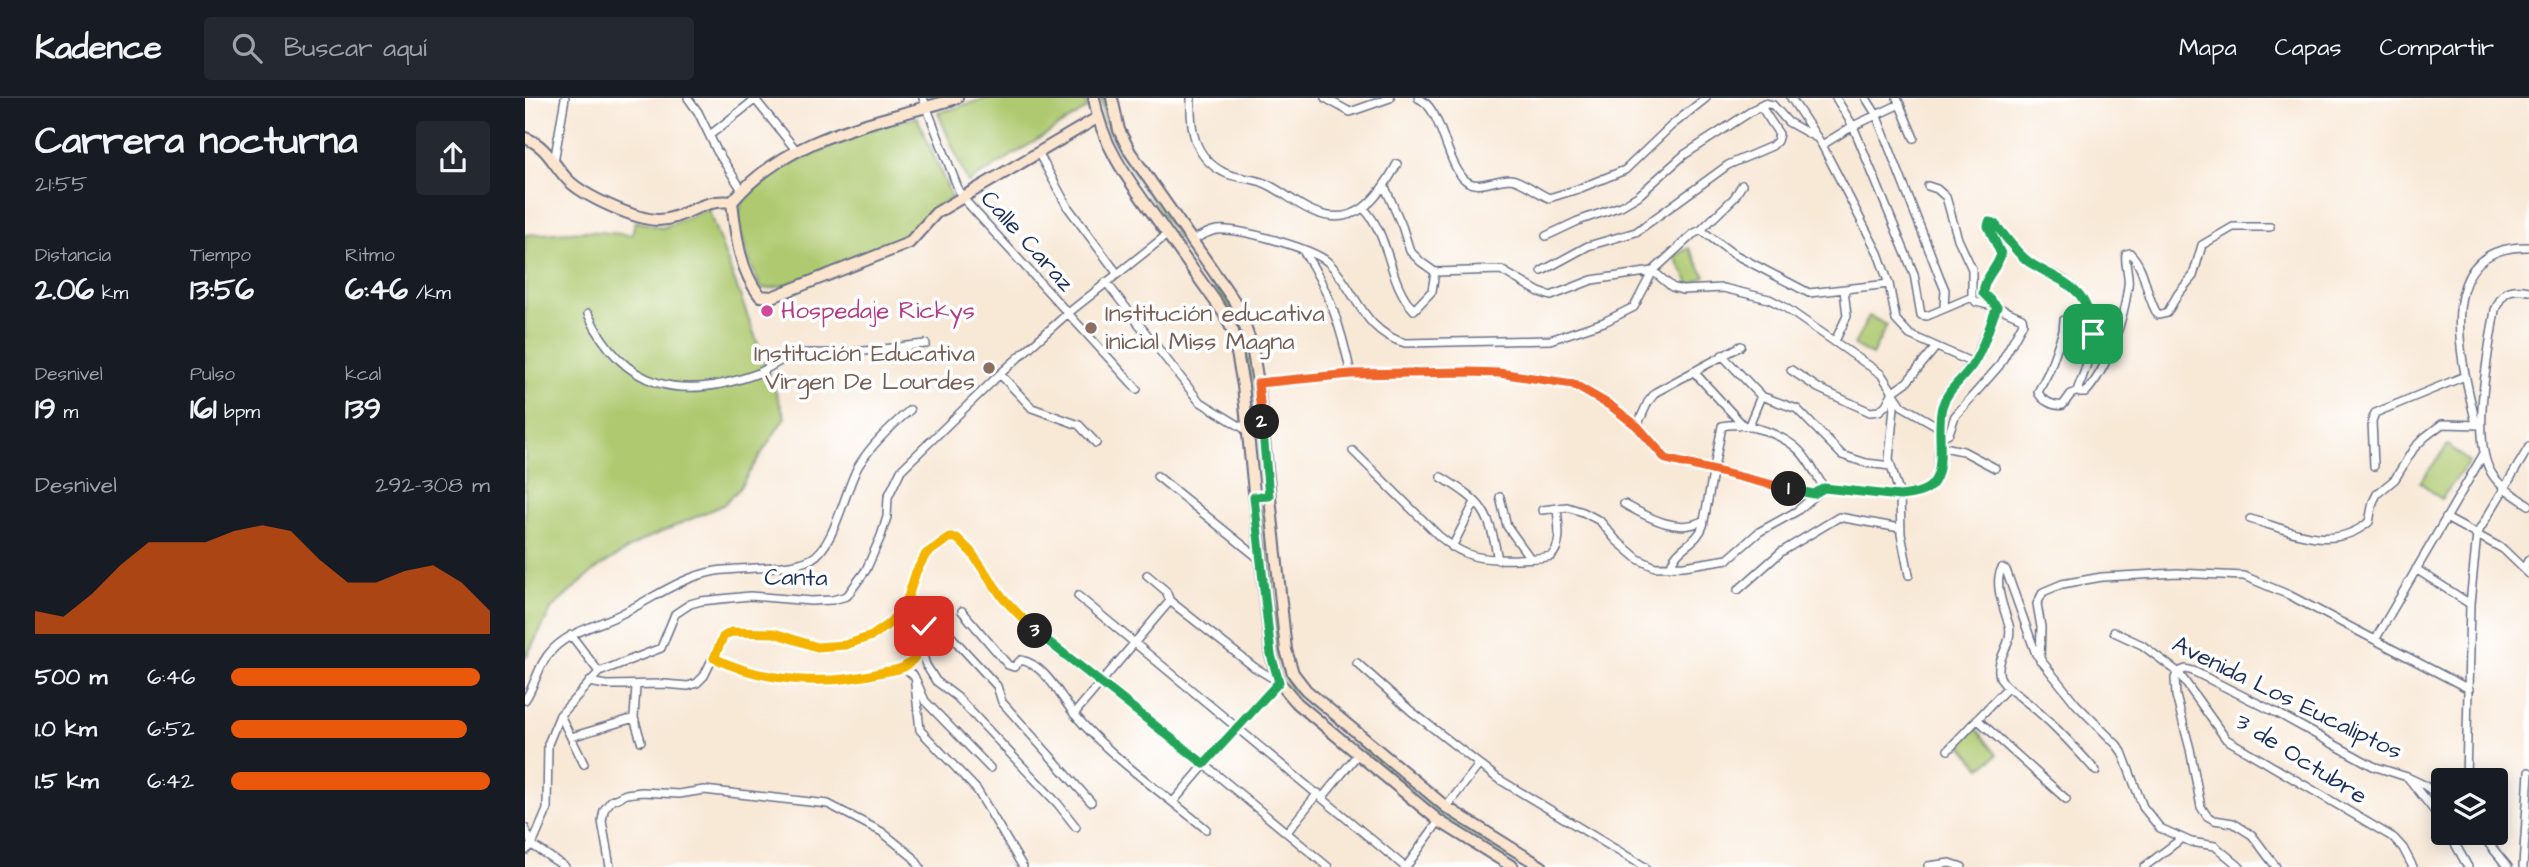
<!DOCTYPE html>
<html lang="es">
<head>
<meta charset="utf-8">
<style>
	body { margin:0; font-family:"Architects Daughter",sans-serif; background:#242831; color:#f1f3f6; height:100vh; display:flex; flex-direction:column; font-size:26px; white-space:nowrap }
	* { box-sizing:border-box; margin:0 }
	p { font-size:23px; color:#9ea1a6 }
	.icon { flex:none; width:38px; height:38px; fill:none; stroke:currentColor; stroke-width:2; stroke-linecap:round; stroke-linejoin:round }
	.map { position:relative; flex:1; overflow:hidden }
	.panel { display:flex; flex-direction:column; background:#171b24; width:525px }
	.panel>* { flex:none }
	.fabs { position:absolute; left:1906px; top:670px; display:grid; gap:14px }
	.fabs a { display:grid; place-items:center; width:77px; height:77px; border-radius:7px; background:#171b24; box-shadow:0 4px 18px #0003; font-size:35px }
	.pin { position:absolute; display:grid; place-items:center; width:60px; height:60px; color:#fff; margin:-30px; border-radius:14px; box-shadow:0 4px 10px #0006 }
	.km { position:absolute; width:35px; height:35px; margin:-18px; border-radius:50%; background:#222; color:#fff; font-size:19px; line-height:35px; text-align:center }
	.round { display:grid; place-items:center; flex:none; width:74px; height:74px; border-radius:7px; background:#242831 }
	.overview { display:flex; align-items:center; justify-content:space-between; height:119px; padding:0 35px }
	h1 { font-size:38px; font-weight:800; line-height:52px }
	.figures { display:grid; grid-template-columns:repeat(3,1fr); gap:10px; height:119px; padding:7px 35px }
	.figures div { display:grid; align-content:center }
	.figures b { font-size:30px; font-weight:800 }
	.figures small { font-size:19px; font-weight:400 }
	.figures p { font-size:19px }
	.chart { height:196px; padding:14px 35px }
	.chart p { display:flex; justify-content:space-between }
	.chart svg { width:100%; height:126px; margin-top:7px; fill:#ea580c; opacity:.7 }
	ul { padding:0 35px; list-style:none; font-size:23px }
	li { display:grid; grid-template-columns:112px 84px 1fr; align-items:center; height:52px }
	li i { height:18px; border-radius:9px; background:#ea580c }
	header { display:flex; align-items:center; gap:42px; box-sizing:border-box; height:98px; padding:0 35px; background:#171b24; border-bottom:2px solid #363941 }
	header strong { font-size:33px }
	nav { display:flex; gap:38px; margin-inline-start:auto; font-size:24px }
	.search { width:490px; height:63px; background:#242831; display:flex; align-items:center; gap:18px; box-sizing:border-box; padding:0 24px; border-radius:7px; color:#9ea1a6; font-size:26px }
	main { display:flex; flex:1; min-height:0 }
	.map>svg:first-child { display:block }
	.green { fill:#aec96f; stroke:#647c66; stroke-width:2 }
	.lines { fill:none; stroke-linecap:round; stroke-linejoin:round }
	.minor-casing { stroke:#687088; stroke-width:10 }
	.secondary-casing { stroke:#687088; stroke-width:14 }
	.minor { stroke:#fff; stroke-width:7 }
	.secondary { stroke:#fce5cf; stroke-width:10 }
	.split-1-casing { stroke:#fff; stroke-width:14 }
	.split-2-casing { stroke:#fff; stroke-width:14 }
	.split-3-casing { stroke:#fff; stroke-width:14 }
	.split-4-casing { stroke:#fff; stroke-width:14 }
	.split-1 { stroke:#22a559; stroke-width:9 }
	.split-2 { stroke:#f0652b; stroke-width:9 }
	.split-3 { stroke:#22a559; stroke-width:9 }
	.split-4 { stroke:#f5b400; stroke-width:9 }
	.hotel-dot { fill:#d1479c; stroke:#fff; stroke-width:2.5 }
	.education-dot { fill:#8d6e63; stroke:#fff; stroke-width:2.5 }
	.labels { text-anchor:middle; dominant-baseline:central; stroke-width:7; stroke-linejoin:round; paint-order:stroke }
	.street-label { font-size:24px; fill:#1b2f5e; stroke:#fff }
	.hotel-label { font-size:24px; fill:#b23c85; stroke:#fff; text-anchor:start }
	.education-label { font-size:24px; fill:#785e54; stroke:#fff; text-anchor:start }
</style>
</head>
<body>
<header>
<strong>Kadence</strong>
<div class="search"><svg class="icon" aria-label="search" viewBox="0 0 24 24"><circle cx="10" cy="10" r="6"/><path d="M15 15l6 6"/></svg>Buscar aquí</div>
<nav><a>Mapa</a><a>Capas</a><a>Compartir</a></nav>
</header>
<main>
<section class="panel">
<div class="overview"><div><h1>Carrera nocturna</h1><p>21:55</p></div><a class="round"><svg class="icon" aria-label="share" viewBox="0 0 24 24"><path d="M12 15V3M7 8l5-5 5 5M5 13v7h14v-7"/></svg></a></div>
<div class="figures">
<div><p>Distancia</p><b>2.06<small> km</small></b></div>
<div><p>Tiempo</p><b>13:56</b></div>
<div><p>Ritmo</p><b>6:46<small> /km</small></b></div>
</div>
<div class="figures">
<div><p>Desnivel</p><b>19<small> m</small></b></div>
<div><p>Pulso</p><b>161<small> bpm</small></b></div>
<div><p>kcal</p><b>139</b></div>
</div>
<div class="chart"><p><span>Desnivel</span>292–308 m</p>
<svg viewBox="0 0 160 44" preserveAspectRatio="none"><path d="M0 44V36L10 38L20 30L30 20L40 12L50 12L60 12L70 8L80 6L90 8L100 18L110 26L120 26L130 22L140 20L150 26L160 36V44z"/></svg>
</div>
<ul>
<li><b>500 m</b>6:46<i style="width:96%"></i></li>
<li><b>1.0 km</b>6:52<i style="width:91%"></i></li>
<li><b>1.5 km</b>6:42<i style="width:100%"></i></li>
</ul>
</section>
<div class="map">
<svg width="2004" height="769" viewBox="0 0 2004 769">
	<rect width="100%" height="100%" fill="#fff"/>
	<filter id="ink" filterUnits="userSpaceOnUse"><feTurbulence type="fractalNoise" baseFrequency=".0143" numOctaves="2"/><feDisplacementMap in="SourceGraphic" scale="14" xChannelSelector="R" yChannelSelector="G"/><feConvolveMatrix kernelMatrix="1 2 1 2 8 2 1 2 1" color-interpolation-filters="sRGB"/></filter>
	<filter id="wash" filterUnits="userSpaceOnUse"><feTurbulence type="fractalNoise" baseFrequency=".00686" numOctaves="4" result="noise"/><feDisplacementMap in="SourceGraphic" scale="28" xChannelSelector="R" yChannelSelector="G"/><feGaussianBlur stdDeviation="1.57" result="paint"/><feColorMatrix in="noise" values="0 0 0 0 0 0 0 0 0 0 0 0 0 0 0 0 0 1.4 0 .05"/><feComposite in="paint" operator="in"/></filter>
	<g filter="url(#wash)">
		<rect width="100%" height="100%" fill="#f8e8d6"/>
		<path class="green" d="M462 0H560L563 10 443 85 413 15Z
			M576 0H580L583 25 601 59 710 213 724 261 737 385H733C727 329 728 267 706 214L597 60 580 24Z
			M392 19 427 100C406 108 395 127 377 140 360 153 254 195 236 190 227 171 214 139 214 118 214 79 300 51 330 39V35Z
			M183 111 260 319 213 392 198 407 116 443 71 471 27 510 0 561V137L61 133 107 137 110 123 137 130Z
			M1164 150 1180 178 1166 187 1149 158Z
			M1344 218 1362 227 1347 257 1329 247Z
			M1923 347 1944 364 1916 401 1895 384Z
			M740 410 756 558 759 572 768 588 921 717 1005 769H997L919 721 764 590 752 559 736 411Z
			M1451 630 1472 657 1456 670 1434 644Z"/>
	</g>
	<g filter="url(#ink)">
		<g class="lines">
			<g class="minor-casing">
				<path id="minor" d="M163 0 173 14 192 53 217 92
					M229 0 271 52
					M398 0 436 98 612 291
					M666 0C665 30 668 58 698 74 710 81 726 79 739 85 755 91 769 105 785 112 829 133 853 101 872 66
					M800 0 825 14 865 0
					M893 0C916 9 920 60 938 80 951 94 968 81 985 81 997 82 1012 95 1024 100L1053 91 1100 72 1146 28 1181 0
					M1266 0 1297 47 1353 155 1364 186 1371 222 1385 237 1448 265
					M1311 0 1328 28 1389 176 1396 217 1402 218 1447 199
					M1341 0 1351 16 1415 180 1420 192 1419 209
					M1372 0 1389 40
					M185 37 232 0
					M1297 47 1328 28 1375 6
					M513 54 542 108 592 175
					M29 64 40 0
					M1403 88 1412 91 1421 99 1433 141 1447 171V199L1451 204 1472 209 1497 220 1498 225 1474 268 1430 318 1424 335 1415 340
					M860 89 877 128 885 153 896 164 910 174 976 172 1014 194 1026 198 1067 182 1128 173
					M838 110C866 137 862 184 889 212L907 193 910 174
					M1176 132 1209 100 1217 87
					M1021 138 1053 123 1096 108 1113 98 1159 57 1239 5 1248 7 1263 24 1290 39
					M667 142C675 139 683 133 692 132 712 129 790 151 804 165 832 193 837 233 880 245L1025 242 1079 224 1109 209 1128 173 1168 136 1176 132 1207 155 1284 195 1364 186
					M779 154C805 194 816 230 826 276
					M1017 173 1063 148 1111 134 1203 67 1247 48 1252 43 1254 36 1235 7
					M1128 173 1147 189 1157 192 1198 190 1244 201 1258 208 1356 276 1377 308 1414 329
					M581 184 674 303 723 333
					M2004 193C1984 189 1978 193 1970 212 1964 251 1945 343 1967 376 1976 390 1991 398 2004 407
					M63 216C99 292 156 303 231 276 245 271 258 258 274 256 286 254 299 256 311 255 341 254 371 249 401 246
					M1310 243 1322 218 1319 192
					M1197 257 1236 298 1272 311 1317 357 1341 365 1366 368
					M1266 272 1293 290 1345 314 1354 313 1361 307 1368 294 1382 284 1411 249
					M1169 274 1217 326
					M475 276 507 310 554 327 571 345
					M733 285 826 276 944 274 974 275 1048 286 1086 308 1112 328 1141 361 1288 396
					M1553 293 1546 296 1538 307C1529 309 1516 302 1513 294L1524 273 1538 233 1539 222 1543 221 1568 236
					M1370 299 1364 361 1375 398 1376 436 1384 477
					M1951 326C1938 268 1903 147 2004 149
					M1224 327 1236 298
					M1112 328 1123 304 1131 294 1216 248
					M1414 348 1438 353 1470 370
					M828 353 914 438C941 461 958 462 992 461 1004 460 1015 461 1026 458 1038 447 1033 425 1032 410
					M1849 368 1847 323 1850 315 1940 278
					M632 378 736 462
					M916 379C959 405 964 413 973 462
					M1299 390 1375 398 1400 392 1407 388 1412 379 1417 310 1421 297 1448 265 1472 209 1458 195C1459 179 1472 171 1476 156L1463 128 1464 124 1469 125C1481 138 1491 156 1506 165 1516 172 1529 176 1539 182 1577 207 1569 254 1553 290L1555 295H1560C1583 271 1599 221 1603 188 1605 177 1599 166 1601 156L1605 155C1622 172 1620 198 1633 217L1642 215 1653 196 1668 178 1677 147 1708 129H1745
					M975 399 982 428 1005 460
					M1099 406C1123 419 1153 437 1179 422
					M1017 412 1042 409 1058 414 1075 423 1091 442 1113 461 1130 469 1159 468 1203 461 1234 434 1272 413 1299 390
					M1921 420 1978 451 2004 476
					M1725 421C1766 432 1806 455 1844 424L1848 404 1852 396 1870 381 1889 350 1900 339 1917 326 1956 327
					M927 449 950 404
					M1146 469C1149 450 1172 446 1178 428L1197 328C1213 325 1225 328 1241 333 1276 346 1281 359 1299 390
					M1477 470 1481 472 1511 556 1551 606 1592 647 1597 654 1618 709 1635 730 1666 744 1690 748 1715 769
					M1477 470C1468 485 1479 511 1484 527 1489 546 1469 561 1475 579 1478 587 1487 593 1494 598 1523 620 1547 646 1571 673
					M1999 470 2004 461
					M1891 471 1945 506
					M622 477 641 493 645 503 729 569 754 584 713 628 648 704
					M1213 492 1256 454 1314 419 1375 430
					M553 498 880 769
					M437 513 483 567 489 569 496 562C521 567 535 599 551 618 584 658 640 697 681 731
					M1589 534 1617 547 1653 574 1661 571 1668 573 1754 616 1848 668 1882 679 1899 687 1918 701
					M46 537 74 574
					M1850 542 1958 357
					M396 551 399 528 406 521 424 536 472 588 477 604 566 704
					M189 560C232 581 284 586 332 580 347 579 363 573 379 569L389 578 400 603 465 670
					M1515 563 1516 529 1512 506 1518 494 1537 486 1577 479 1652 475 1719 478 1764 497 1944 591
					M832 565 886 613 972 680 1120 769
					M379 569 396 551 401 567 411 583 432 599 533 706 551 729
					M1653 574 1701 641 1869 740 1878 750 1888 769
					M1653 574 1650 580 1651 598 1665 651 1676 709 1682 718 1689 722 1708 725 1727 737 1751 769
					M64 584 81 587 139 586 163 588 172 585 179 578 198 539 206 534 249 535 292 549 320 547 347 538 364 526 382 502 391 474 401 456 424 440H431L446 454 478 500 521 543 679 666 803 769
					M390 586 395 632 452 692 498 769
					M111 588 109 620 116 643
					M0 602C11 586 13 566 28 551 46 533 72 528 94 517 126 502 155 479 191 473 217 469 264 472 286 461 310 449 320 390 334 367 347 346 366 328 385 312
					M549 616 645 503
					M35 617 59 666
					M1452 621 1541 701
					M46 639 109 620
					M1423 652 1483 589
					M1884 681 1918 724
					M1941 682 1945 506 1952 436 2004 349
					M797 700 833 656
					M921 709 954 667
					M0 730 7 747 40 769
					M762 734 793 695
					M1924 735 1943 769
					M1955 735 1983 769
					M0 753 7 747 22 712 23 646 35 617 74 574 136 550 150 516 165 506 176 503 225 498 286 503 307 502 322 498 341 472 356 438 362 419 363 399 376 372 475 276 542 216 643 136
					M1403 768 1425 765 1437 769
					M85 769 77 723 79 712 86 703 101 696 117 694 154 696 179 692 303 706 357 734 388 759 395 769
					M881 769 914 723
					M1619 769 1656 741
					M1998 769 2004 674"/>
			</g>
			<g class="secondary-casing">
				<path id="secondary" d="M432 0C352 25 264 36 207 104 211 137 214 171 235 198L247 199 384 145 411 115 572 20
					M569 0C576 46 604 83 631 120 653 151 675 182 698 214L708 233 718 288 746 557 754 584 772 605 914 723 988 769
					M587 0 594 32 605 54 712 207 727 248 733 285 761 552 768 575 781 592 921 709 1017 769
					M0 40C21 47 28 66 42 81 58 98 111 122 134 122 158 122 176 100 207 104"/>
			</g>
			<use href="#minor" class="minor"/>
			<use href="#secondary" class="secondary"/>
		</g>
	</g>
	<g class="lines" filter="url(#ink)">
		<g class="split-1-casing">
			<path id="split-1" d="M1264 391 1289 396 1299 390 1375 398C1386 397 1402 395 1409 384 1421 366 1411 330 1417 309 1422 292 1436 283 1446 269 1458 253 1464 228 1472 209L1458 195C1459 179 1472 171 1476 156L1463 128 1464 124 1469 125C1481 138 1492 157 1507 166 1543 188 1562 187 1568 236"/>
		</g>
		<g class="split-2-casing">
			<path id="split-2" d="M737 324 733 285 826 276 944 274 974 275 1048 286 1086 308 1112 328 1141 361 1264 391"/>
		</g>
		<g class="split-3-casing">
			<path id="split-3" d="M510 533 679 666 754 584 746 557 729 399 744 398 737 324"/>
		</g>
		<g class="split-4-casing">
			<path id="split-4" d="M399 528C397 544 395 560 379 569 373 572 364 573 358 574 304 588 240 585 189 560L198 539 206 534 249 535 292 549 320 547 347 538 364 526 382 502 391 474 401 456 424 440H432L446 454 478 500 510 533"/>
		</g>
		<use href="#split-1" class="split-1"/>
		<use href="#split-2" class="split-2"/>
		<use href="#split-3" class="split-3"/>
		<use href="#split-4" class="split-4"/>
	</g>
	<circle class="hotel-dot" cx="242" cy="213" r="7"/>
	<g class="education-dot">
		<circle cx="566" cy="230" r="7"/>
		<circle cx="464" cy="270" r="7"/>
	</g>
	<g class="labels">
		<g class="street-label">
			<text transform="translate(502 143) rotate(48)">Calle Caraz</text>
			<text transform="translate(271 480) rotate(1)">Canta</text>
			<text transform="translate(1762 600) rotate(26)">Avenida Los Eucaliptos</text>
			<text transform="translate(1776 661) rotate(32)">3 de Octubre</text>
		</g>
		<g class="hotel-label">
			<text x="256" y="213">Hospedaje Rickys</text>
		</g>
		<g class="education-label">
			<text x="580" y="216">Institución educativa<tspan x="580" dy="28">inicial Miss Magna</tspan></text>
			<text x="450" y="256" text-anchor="end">Institución Educativa<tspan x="450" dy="28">Virgen De Lourdes</tspan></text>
		</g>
	</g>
</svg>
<div class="fabs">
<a><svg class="icon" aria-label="layers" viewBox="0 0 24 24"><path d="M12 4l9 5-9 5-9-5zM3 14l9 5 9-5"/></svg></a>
</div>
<div class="pin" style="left:1568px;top:236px;background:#1e9e55"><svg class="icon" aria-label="arrive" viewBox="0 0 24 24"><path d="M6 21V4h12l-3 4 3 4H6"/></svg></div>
<div class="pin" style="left:399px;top:528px;background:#d93025"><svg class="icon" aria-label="check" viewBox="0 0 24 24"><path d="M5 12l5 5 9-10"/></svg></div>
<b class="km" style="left:1264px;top:391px">1</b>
<b class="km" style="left:737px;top:324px">2</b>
<b class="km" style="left:510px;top:533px">3</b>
</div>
</main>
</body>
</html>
